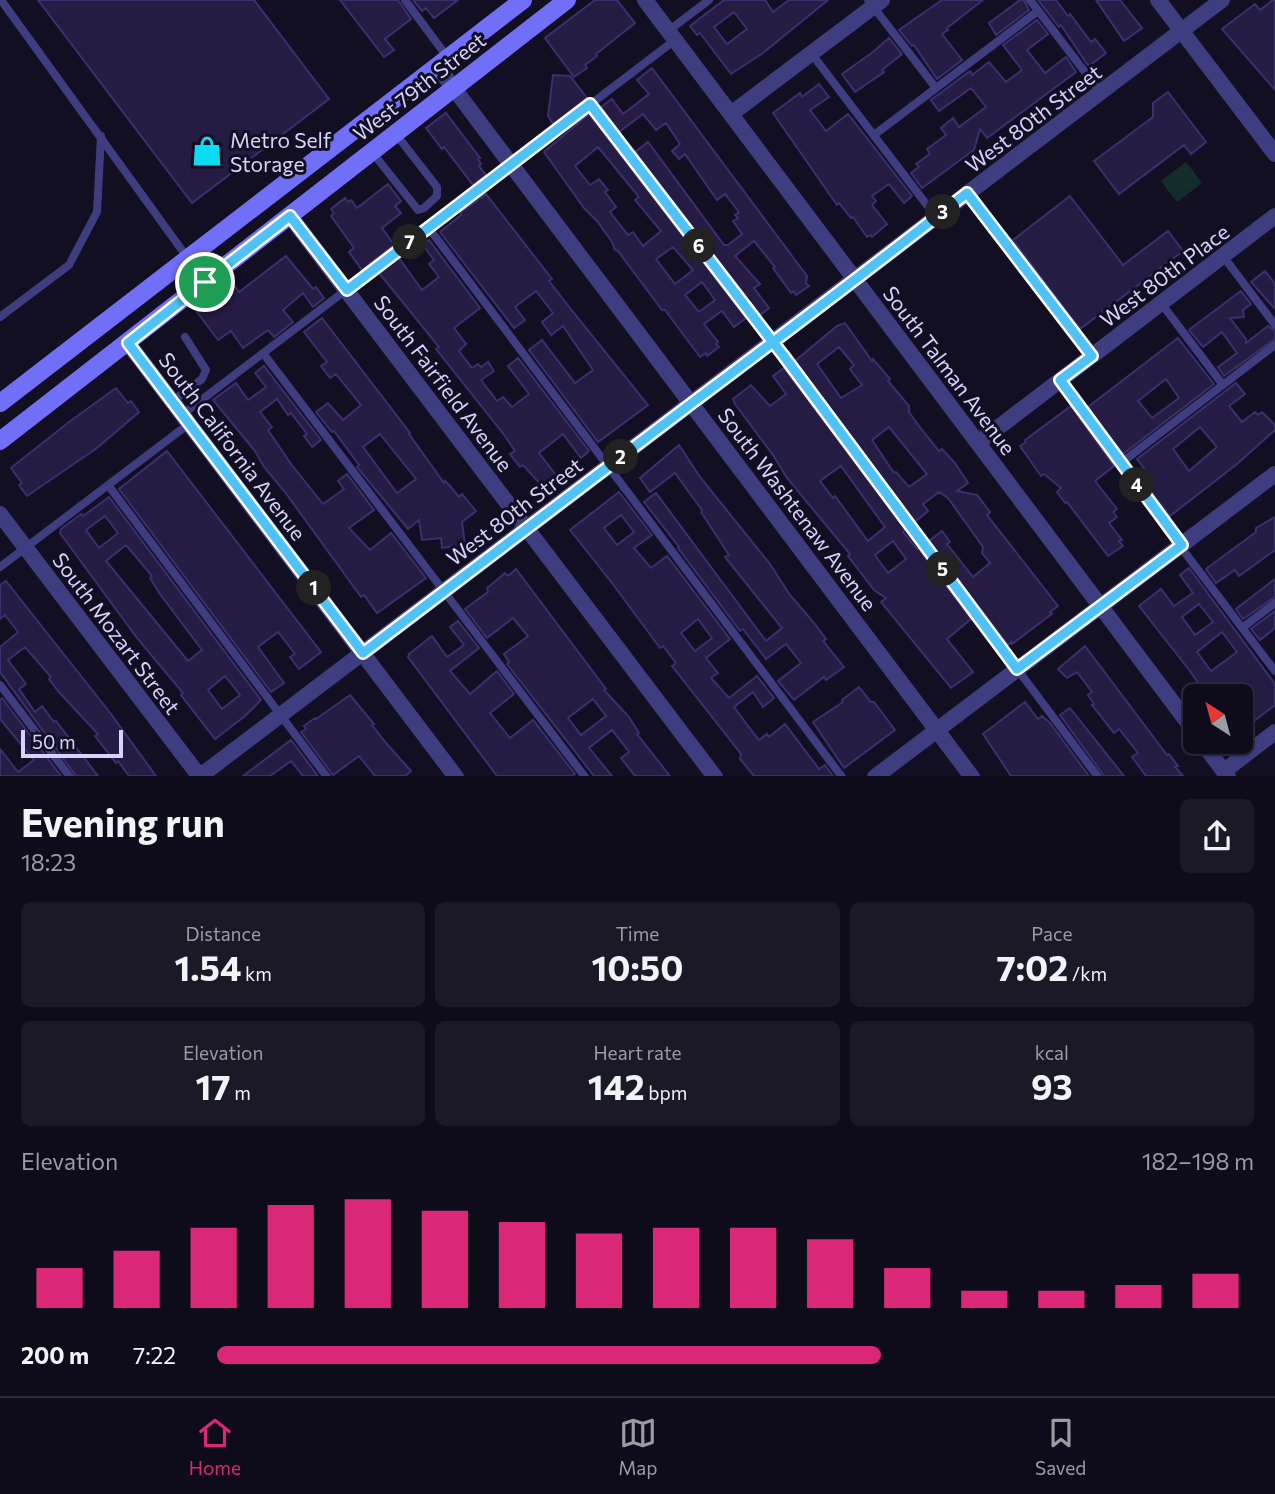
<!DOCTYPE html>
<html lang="en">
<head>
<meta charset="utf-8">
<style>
	body { margin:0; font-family:Commissioner,sans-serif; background:#1c1927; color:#f1f3f6; height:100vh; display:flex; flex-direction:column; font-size:26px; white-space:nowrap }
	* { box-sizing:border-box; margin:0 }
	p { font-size:23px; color:#9b9ba2 }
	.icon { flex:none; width:38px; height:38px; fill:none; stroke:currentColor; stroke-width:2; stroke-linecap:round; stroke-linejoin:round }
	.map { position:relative; height:776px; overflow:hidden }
	.drawer { display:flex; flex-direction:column; background:#0e0b1a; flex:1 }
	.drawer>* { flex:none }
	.needle { width:46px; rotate:324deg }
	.fabs { position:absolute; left:1183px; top:684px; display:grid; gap:14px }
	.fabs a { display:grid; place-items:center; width:70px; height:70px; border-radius:10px; background:#0e0b1a; box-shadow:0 2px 5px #0004,0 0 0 2px #2e2b39; font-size:35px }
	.scale { position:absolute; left:21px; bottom:18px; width:102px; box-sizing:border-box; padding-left:7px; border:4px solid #d8d3fd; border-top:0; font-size:19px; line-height:24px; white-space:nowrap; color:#d8d3fd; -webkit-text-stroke:5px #120f23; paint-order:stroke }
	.pin { position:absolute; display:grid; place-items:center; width:60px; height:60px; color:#fff; margin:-30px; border:4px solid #fff; border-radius:50%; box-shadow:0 2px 7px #0007 }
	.km { position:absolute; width:35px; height:35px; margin:-18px; border-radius:50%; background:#222; color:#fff; font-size:19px; line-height:35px; text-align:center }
	.round { display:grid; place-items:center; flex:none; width:74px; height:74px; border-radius:10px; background:#1c1927 }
	.overview { display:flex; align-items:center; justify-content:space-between; height:119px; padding:0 21px }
	h1 { font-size:38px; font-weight:700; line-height:52px }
	.metrics { display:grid; grid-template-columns:repeat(3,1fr); gap:10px; height:119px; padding:7px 21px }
	.metrics div { display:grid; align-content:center; border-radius:10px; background:#1c1927; text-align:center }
	.metrics b { font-size:35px; font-weight:700 }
	.metrics small { font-size:19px; font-weight:400 }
	.metrics p { font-size:19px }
	.chart { height:196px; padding:14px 21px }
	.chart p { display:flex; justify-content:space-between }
	.chart svg { width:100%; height:126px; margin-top:7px; stroke:#db2777; stroke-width:6 }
	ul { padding:0 21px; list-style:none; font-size:23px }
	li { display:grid; grid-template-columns:112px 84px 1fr; align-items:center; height:52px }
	li i { height:18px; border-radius:9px; background:#db2777 }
	.menu { display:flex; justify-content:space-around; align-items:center; height:98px; border-top:2px solid #2e2b39; background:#0e0b1a; font-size:19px; color:#9b9ba2 }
	.menu a { display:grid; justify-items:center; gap:4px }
	.menu .current { color:#db2777 }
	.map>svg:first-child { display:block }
	.green { fill:#132d2b }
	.building { fill:#241c43; stroke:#3b2f6e; stroke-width:2; fill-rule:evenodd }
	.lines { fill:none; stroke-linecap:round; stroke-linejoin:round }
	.service { stroke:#3e3d80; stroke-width:8 }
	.minor { stroke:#3e3d80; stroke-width:16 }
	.secondary { stroke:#716ff8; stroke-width:18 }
	.route-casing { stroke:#fff; stroke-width:14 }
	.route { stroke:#4fc3f7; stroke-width:9 }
	.labels { text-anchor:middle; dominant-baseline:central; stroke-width:6; stroke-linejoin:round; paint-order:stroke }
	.street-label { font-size:21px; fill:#d8d3fd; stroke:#120f23 }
	.poi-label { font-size:21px; fill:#d8d3fd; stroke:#120f23; text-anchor:start }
</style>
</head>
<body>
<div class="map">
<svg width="1275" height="777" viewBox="0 0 1275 777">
	<rect width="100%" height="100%" fill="#120f23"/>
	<path class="green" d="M1186 162 1202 183 1177 202 1161 181Z"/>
	<path class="building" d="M38 0H254L329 99 192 203Z
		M340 0H398L411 19 385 39 394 50 384 57Z
		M413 0H458L434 18 426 8 422 11Z
		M595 0H617L635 23 596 54 597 56 585 65 587 68 574 77 545 38Z
		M724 0H765L773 12 789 0H828L763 53 731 74 700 33 697 35 690 26ZM734 12 747 29 727 44 714 27Z
		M942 0H983L947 28 948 30 942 34 962 60 937 79 914 45 912 46 899 30Z
		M1020 0H1024L1029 10 996 35 989 23Z
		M1038 0H1056L1068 16 1070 14 1091 42 1095 39 1106 53 1089 66 1087 64 1061 25 1059 27Z
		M1096 0H1120L1142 28 1124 41Z
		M1273 0H1275V90L1222 29 1255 4 1260 10Z
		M1037 20 1048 34 1027 50 1045 73 1066 57 1076 72 987 138 980 129 974 150 922 188 911 173 919 167 916 164 930 154 927 149 946 135 941 128 953 118 959 127 986 107 971 88 939 111 931 100 970 71 972 75 989 62 1006 82 1022 70 1003 45Z
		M889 38 902 54 882 70 884 72 855 92 842 74 873 52Z
		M652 68 807 276 806 283 809 286 796 295 793 291 791 293 773 268 775 267 754 241 735 256 760 284 754 288 769 308 760 315 635 152 648 142 724 245H728L742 234 733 221 738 218 735 215 739 212 725 194 717 200 685 154 679 159 672 151 680 144 666 123 656 130 643 114 619 132 601 107 612 99 623 114 649 94 637 80Z
		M553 75 570 76 587 98 553 124 548 116Z
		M819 84 829 97 810 110 826 131 848 114 912 196 904 203 889 184 872 196 876 201 872 205 887 224 872 237 871 235 867 237 853 217 851 218 839 203 837 205 773 113 800 93 802 97Z
		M1168 92 1206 142 1191 154 1184 145 1119 194 1094 161 1153 117V103Z
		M446 113 480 158 478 159 481 164 479 166 486 175 473 185 444 147 442 149 426 128Z
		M589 114 746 318 734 327 722 311 704 324 718 342 716 344 719 347 707 356 706 353 700 357 665 310H662L618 251 615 250 612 242 597 221 584 208 544 152ZM598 147 639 197 635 200 661 231 643 246 633 232 628 235 610 212 616 207 605 192 608 190 599 179 590 185 575 166ZM673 247 693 270 675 284 656 259ZM702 282 715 300 699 312 685 295Z
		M388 184 401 201 395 206 401 213 382 228 394 245 362 270 349 252 354 248 331 216 334 213 331 209 345 198 348 202 351 200 357 208Z
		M486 194 552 279 549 281 566 303 648 405 598 442 529 350 542 340 575 383 593 370 563 326 551 335 542 322 553 313 536 291 515 307 525 320 514 328 440 232 461 215 460 213Z
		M1070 196 1123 265 1168 231 1183 251 1080 329 1013 240Z
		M429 240 480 308 454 328 466 344 459 351 472 368 478 364 481 367 488 362 494 371 481 380 497 401 503 397 512 407 529 394 508 366 518 358 589 451 581 458 563 434 539 453 556 475 542 486 523 465 520 467 510 454 515 451 505 436 436 349 439 347 379 273 399 258 422 290 439 277 429 264 434 260 423 245Z
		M286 256 313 289 316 287 324 298 313 307 303 293 283 310 293 322 274 337 268 330 243 348 231 331 218 340 197 312 234 285 239 292Z
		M1265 271 1275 284V309L1251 282Z
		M1241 291 1251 304 1243 310 1244 317 1230 318 1246 339V343L1268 326 1275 331V339L1224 376 1218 367 1237 353 1222 332 1203 347 1189 330Z
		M322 318 410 433 409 434 444 483 445 481 450 486 459 497 462 494 476 511 462 522 465 545 442 548 441 538 422 540 419 520 408 529 357 467 359 465 334 431 332 432 316 412 328 403 343 420 361 405 336 374 330 378 321 366 327 362 304 332ZM380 434 416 479 397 493 363 447Z
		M845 323 872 361 873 359 890 379 888 381 909 406V412L919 426 939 451 942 449 955 463 968 483 957 491 977 495 990 512 987 515 1058 606 1050 612 1052 614 1012 644 1011 642 1008 645 929 541 942 531 950 542 947 544 973 577 990 563 982 553 983 547 948 498 939 492 923 504 928 511 915 522 795 361 837 326ZM839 347 854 365 850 369 862 385 841 398 817 364ZM889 427 927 474 909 487 896 472 894 473 872 440Z
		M1178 338 1214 384 1123 454 1088 407ZM1166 379 1179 398 1152 418 1138 401Z
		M264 366 321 440 312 447 304 436 307 434 291 413 288 415 277 399 260 412 272 427 268 430 291 464 323 504 344 489 338 481 347 474 374 510 349 528 370 550 391 533 426 578 377 613 364 595 361 597 285 492 264 467 255 451 213 400 236 383 248 400 266 387 255 373Z
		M784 368 905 529 903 532 917 549H919L971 619 947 639 973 672 951 688 881 602 886 598 874 590 848 556 850 554 787 478 773 455 735 404 733 399 751 385 770 406 786 394 773 376ZM841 466 885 527 868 541 835 496 833 498 820 481ZM893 541 906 559 888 573 875 555Z
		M1236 383 1245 394 1229 406 1242 422 1255 412 1258 415 1262 412 1275 425V430L1237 464 1170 516 1145 484 1152 479 1137 459ZM1200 427 1217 447 1189 471 1173 449Z
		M116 388 128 403 131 401 139 412 97 448 27 496 19 485 22 483 11 468 69 422Z
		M1071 406 1114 466 1095 481 1117 509 1113 512 1117 517 1109 523 1122 540 1119 541 1123 546 1108 556 1067 502 1065 503 1057 492 1061 488 1044 474 1041 476 1020 446 1026 442 1025 440Z
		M679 445 700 477 770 564 790 595 814 623 826 639 823 641 844 667 826 680 824 677 794 700 778 681 801 663 786 644 766 659 743 629 740 631 678 548 679 547 644 502 656 493 766 641 782 628 725 557 729 555 701 512 702 510 675 473 650 492 640 478Z
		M167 451 321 652 299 669 290 657 295 654 278 632 258 647 284 683 271 692 119 489Z
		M619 492 652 535 634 548 651 568 667 556 730 639 706 658 718 673 711 678 729 698 757 676 774 698 763 707 753 692 734 707 745 722 759 740 767 734 769 737 785 724 819 769 825 765 833 776H754L740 759 741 754 672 666 676 663 663 646 660 648 612 583 570 530ZM621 515 634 532 617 545 604 528ZM698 619 712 638 695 651 681 633Z
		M109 497 261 700 245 716 215 739 181 695 183 693 137 638 60 533 61 529 81 514 83 516ZM105 516 118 533 99 548 86 530ZM126 545 152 576 150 578 160 594 202 650 188 661 106 561ZM225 676 240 695 222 709 208 690Z
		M1275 517V550L1239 576 1235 570 1216 583 1206 569 1256 532V528Z
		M1189 568 1275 684V705L1241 731V696H1207L1190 671 1139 606 1161 589 1174 606 1193 593 1180 575ZM1199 604 1213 622 1195 635 1182 617ZM1222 632 1237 652 1211 671 1197 652Z
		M516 569 606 689 604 690 629 717 639 733 637 734 670 776H635L621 758 629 752 612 730 589 748 612 776H594L507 664 509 662 504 654 528 636 513 618 487 638 465 609 488 592 487 588 505 573 508 576ZM593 699 606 716 581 735 568 718Z
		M1275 579V597L1243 619 1236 609Z
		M6 581 111 714 156 776H129L118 761 116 763 95 736 98 734 58 691 49 679 51 677 25 647 8 660 26 684 19 689 35 712 42 706 54 722 56 721 98 776H76L0 672V647L18 632 5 615 0 619V585Z
		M1275 611V628L1260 640 1251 629Z
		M458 621 479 648 450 671 470 694 497 671 514 694 490 713 510 738 533 720 575 774 572 776H497L408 657 409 654 432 636 447 657 464 645 450 627Z
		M1085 646 1167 755 1169 754 1178 766 1175 767 1183 776H1146L1132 757 1138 753 1119 729 1114 733 1092 705 1094 704 1088 695 1092 692 1077 672 1067 678 1058 669Z
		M859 687 871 702H874L895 730 844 768 813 722 843 702 842 700Z
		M350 695 374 724 372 725 386 743 411 771 405 776H375L359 756 333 775 301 732 306 729 304 726 315 718 316 719Z
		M2 698 61 776H0V749L18 772 34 760 0 719V700Z
		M1025 702 1038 719 1042 716 1050 723 1089 776H1011L983 734Z
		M1070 708 1124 776H1104L1060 715Z
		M291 740 318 776H303L291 761 270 776H243Z"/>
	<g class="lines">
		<path class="service" d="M1 0 205 282
			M405 0 448 58
			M868 0 936 88
			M1030 0 1101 93
			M668 31 709 0
			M811 53 936 217
			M590 104 772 341 1098 777
			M874 135 1038 11
			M372 152 418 210 424 208 437 196V187L395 133
			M967 193 1092 356
			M428 227 842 777
			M1223 256 1275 325
			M1161 303 1223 385
			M0 317 69 265 97 212 101 136
			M263 353 585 777
			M1060 380 1182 545
			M173 401 202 379 206 370 185 337
			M183 414 675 40
			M1121 463 1275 345
			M108 485 327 777
			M1180 546 1275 671
			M0 567 190 423
			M1242 628 1275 603
			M0 685 70 777"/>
		<path class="minor" d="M645 0 1195 732
			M1158 0 1275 154
			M437 66 972 777
			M731 114 882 0
			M290 216 715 777
			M128 343 456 777
			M978 443 1275 216
			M0 514 200 777
			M1202 742 1228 777
			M1224 771 1275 732
			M199 777 1222 0
			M875 777 1275 474"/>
		<path class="secondary" d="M0 403 523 0
			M0 441 567 0"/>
	</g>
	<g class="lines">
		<g class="route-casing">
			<path id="route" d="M205 282 128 343 363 653 692 403C784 334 876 264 967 193L1092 356 1060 380 1182 545 1017 669 783 355 772 341 590 104 347 290 290 216 205 282"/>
		</g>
		<use href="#route" class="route"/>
	</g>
	<defs>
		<g id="shop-bare" transform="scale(2.415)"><path d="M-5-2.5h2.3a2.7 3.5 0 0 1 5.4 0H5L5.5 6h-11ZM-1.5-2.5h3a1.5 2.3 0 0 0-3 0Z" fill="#0cdcf1" stroke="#120f23" stroke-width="2.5" paint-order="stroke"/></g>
	</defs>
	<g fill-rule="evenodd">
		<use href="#shop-bare" x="207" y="151"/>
	</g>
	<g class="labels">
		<g class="street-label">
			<text transform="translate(419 86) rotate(-38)">West 79th Street</text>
			<text transform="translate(1033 118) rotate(-37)">West 80th Street</text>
			<text transform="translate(1164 275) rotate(-37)">West 80th Place</text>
			<text transform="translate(950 370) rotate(53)">South Talman Avenue</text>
			<text transform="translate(444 383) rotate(53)">South Fairfield Avenue</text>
			<text transform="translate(233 446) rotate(53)">South California Avenue</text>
			<text transform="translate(798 509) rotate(53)">South Washtenaw Avenue</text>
			<text transform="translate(514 511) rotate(-37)">West 80th Street</text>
			<text transform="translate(117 633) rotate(53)">South Mozart Street</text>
		</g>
		<g class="poi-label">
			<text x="230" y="139">Metro Self<tspan x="230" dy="24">Storage</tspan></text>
		</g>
	</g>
</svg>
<div class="fabs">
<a><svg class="needle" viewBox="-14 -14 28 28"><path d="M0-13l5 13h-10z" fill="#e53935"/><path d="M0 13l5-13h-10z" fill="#9b9ba2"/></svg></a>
</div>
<div class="scale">50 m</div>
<div class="pin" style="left:205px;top:282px;background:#1e9e55"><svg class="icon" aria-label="arrive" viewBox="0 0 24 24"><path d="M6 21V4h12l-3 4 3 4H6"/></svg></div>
<b class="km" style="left:314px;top:588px">1</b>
<b class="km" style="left:621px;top:457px">2</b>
<b class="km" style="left:943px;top:212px">3</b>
<b class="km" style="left:1137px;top:485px">4</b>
<b class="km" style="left:943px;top:569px">5</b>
<b class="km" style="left:699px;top:246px">6</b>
<b class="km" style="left:410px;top:242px">7</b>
</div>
<section class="drawer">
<div class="overview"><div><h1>Evening run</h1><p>18:23</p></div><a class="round"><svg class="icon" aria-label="share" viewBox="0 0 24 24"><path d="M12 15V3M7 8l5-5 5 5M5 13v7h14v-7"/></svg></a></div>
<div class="metrics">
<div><p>Distance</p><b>1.54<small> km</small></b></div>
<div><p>Time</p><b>10:50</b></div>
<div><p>Pace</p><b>7:02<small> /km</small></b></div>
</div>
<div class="metrics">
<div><p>Elevation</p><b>17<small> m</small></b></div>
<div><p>Heart rate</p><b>142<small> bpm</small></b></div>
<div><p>kcal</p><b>93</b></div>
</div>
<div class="chart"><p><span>Elevation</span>182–198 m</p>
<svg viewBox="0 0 160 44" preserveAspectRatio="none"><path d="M5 44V30M15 44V24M25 44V16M35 44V8M45 44V6M55 44V10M65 44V14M75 44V18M85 44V16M95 44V16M105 44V20M115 44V30M125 44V38M135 44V38M145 44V36M155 44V32"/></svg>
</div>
<ul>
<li><b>200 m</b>7:22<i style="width:64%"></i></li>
</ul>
</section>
<nav class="menu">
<a class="current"><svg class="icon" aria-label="home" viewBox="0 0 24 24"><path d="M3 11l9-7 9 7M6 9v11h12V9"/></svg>Home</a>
<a><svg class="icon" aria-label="map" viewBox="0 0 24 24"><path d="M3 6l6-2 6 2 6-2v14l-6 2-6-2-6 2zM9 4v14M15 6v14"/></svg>Map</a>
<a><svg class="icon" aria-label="saved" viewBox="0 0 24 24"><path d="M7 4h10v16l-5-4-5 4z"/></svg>Saved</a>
</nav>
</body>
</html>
